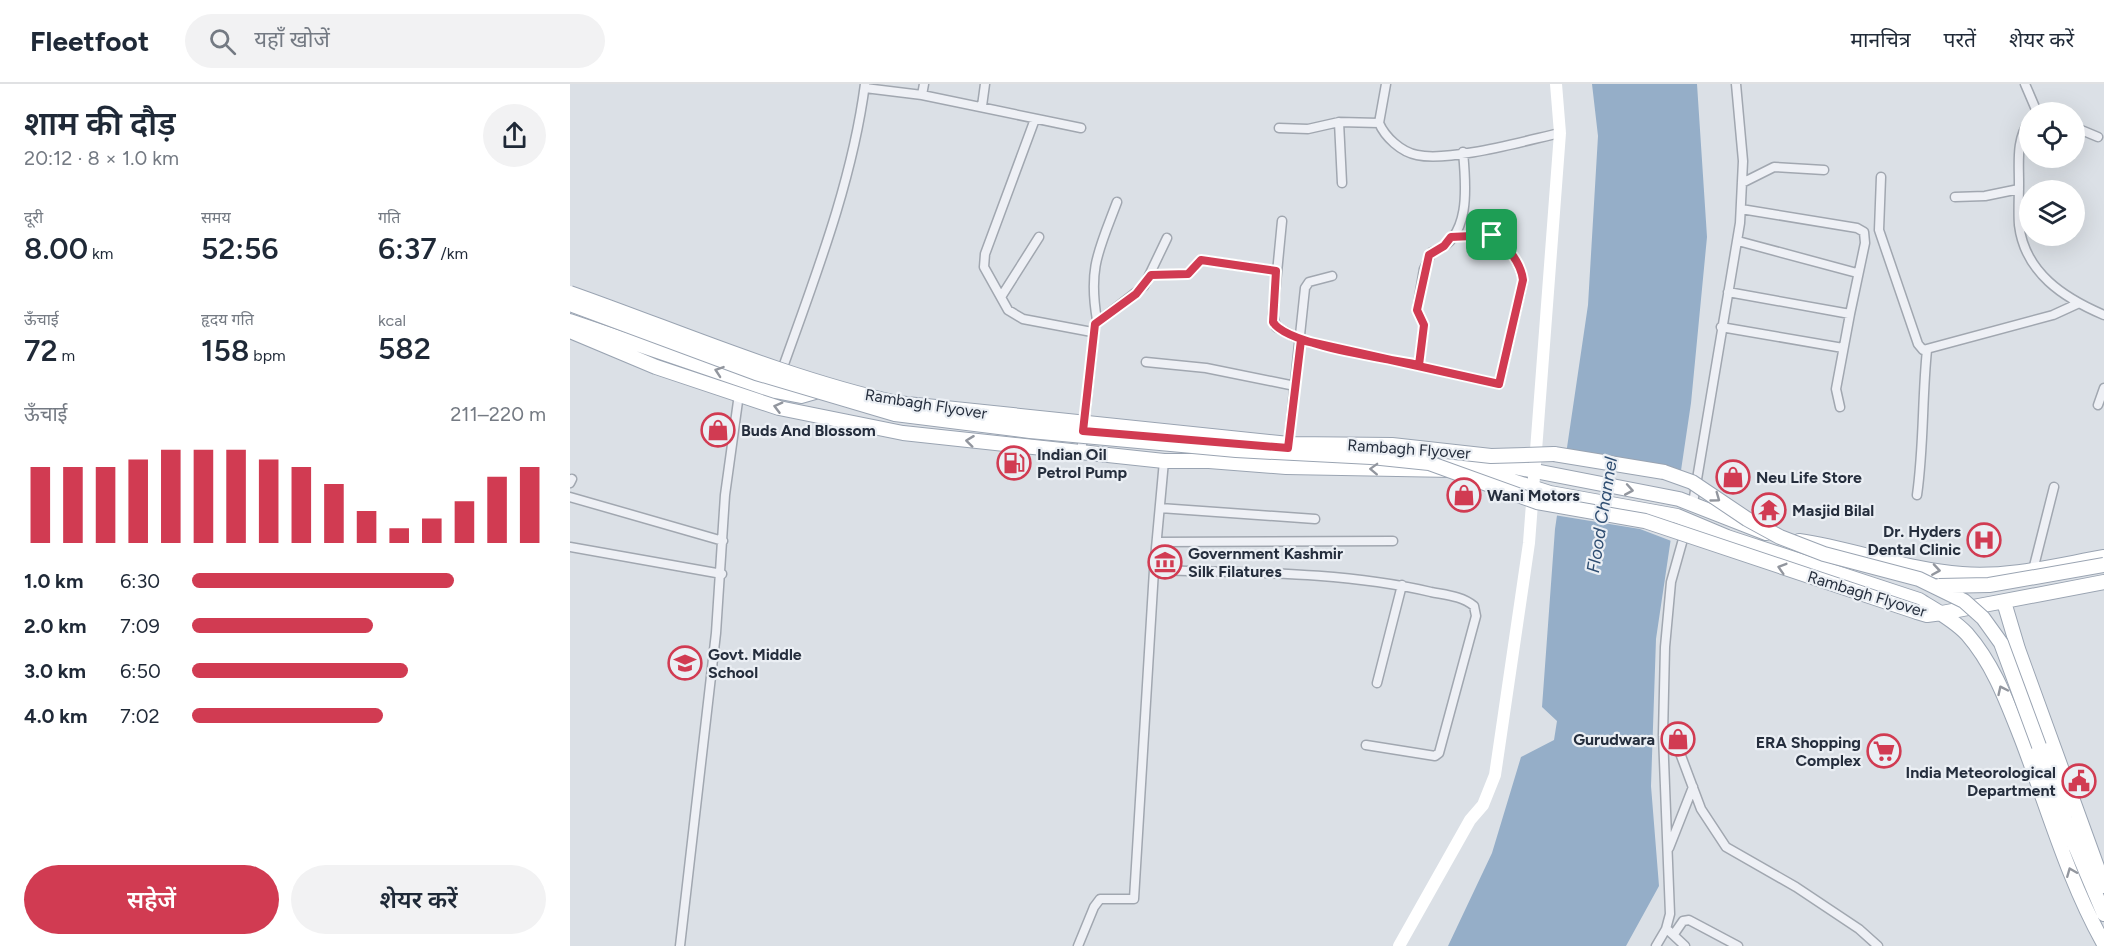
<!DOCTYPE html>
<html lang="hi">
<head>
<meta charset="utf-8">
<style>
	body { margin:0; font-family:Figtree,"Noto Sans Devanagari",sans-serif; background:#f2f2f3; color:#1f2937; height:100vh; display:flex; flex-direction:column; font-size:22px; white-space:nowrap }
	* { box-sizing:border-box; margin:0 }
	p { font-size:20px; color:#747a83 }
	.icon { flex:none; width:33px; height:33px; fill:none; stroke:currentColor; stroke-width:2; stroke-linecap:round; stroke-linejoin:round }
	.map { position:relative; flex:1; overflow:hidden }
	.sheet { display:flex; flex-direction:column; background:#fff; width:570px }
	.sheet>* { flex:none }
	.controls { position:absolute; left:1449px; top:18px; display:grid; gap:12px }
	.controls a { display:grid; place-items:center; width:66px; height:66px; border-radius:50%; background:#fff; box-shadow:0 6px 24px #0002; font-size:30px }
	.pin { position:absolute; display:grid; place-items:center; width:51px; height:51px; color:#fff; margin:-26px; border-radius:12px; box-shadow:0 3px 9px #0006 }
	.round { display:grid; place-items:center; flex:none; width:63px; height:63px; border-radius:32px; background:#f2f2f3 }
	.summary { display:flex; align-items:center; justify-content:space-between; height:102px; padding:0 24px }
	h1 { font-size:33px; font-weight:600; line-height:45px }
	.metrics { display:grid; grid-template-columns:repeat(3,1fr); gap:9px; height:102px; padding:6px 24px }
	.metrics div { display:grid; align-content:center }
	.metrics b { font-size:30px; font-weight:600 }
	.metrics small { font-size:16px; font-weight:400 }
	.metrics p { font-size:16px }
	.chart { height:168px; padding:12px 24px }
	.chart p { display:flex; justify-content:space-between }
	.chart svg { width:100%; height:108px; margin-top:6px; stroke:#d13b52; stroke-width:6 }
	.cta { display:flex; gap:12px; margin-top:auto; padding:12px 24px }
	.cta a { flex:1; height:69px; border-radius:36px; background:#d13b52; color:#fff; font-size:24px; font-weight:600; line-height:69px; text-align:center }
	.cta a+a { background:#f2f2f3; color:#1f2937 }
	ul { padding:0 24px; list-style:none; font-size:20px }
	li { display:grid; grid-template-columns:96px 72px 1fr; align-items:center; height:45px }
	li i { height:15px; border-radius:8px; background:#d13b52 }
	header { display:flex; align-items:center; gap:36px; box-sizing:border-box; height:84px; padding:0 30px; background:#fff; border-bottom:2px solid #e0e1e3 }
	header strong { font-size:28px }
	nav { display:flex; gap:33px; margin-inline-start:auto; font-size:21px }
	.search { width:420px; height:54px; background:#f2f2f3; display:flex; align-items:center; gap:15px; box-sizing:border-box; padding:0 21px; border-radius:33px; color:#747a83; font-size:22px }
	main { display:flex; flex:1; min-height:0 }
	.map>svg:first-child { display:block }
	.water { fill:#95aec8 }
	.pier { fill:#dbe0e6 }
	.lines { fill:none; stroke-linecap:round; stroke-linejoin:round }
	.street-casing { stroke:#a1a7b0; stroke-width:11 }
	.primary-casing { stroke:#9aa4b2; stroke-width:16 }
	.street { stroke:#eef0f5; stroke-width:8 }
	.secondary { stroke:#fff; stroke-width:12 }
	.primary { stroke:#fff; stroke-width:14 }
	.primary-bridge-casing { stroke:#9aa4b2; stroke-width:16; stroke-linecap:butt }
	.primary-bridge { stroke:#fff; stroke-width:14 }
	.oneway { stroke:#92969e }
	.route-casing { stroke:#fff; stroke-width:12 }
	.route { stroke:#d13b52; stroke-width:8 }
	.labels { text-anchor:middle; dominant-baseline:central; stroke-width:4.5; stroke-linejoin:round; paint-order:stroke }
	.street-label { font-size:16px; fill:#252e3d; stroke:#ebeff4 }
	.poi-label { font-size:16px; font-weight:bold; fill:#252e3d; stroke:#ebeff4; text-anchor:start }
	.water-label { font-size:18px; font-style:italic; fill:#2e4d71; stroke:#ebeff4 }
</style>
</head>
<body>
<header>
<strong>Fleetfoot</strong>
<div class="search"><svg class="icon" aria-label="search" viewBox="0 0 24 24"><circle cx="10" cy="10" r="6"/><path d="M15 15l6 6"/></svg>यहाँ खोजें</div>
<nav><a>मानचित्र</a><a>परतें</a><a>शेयर करें</a></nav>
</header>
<main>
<section class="sheet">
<div class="summary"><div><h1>शाम की दौड़</h1><p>20:12 · 8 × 1.0 km</p></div><a class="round"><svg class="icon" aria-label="share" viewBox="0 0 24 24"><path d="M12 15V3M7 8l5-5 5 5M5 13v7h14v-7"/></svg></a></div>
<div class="metrics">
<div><p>दूरी</p><b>8.00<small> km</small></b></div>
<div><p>समय</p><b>52:56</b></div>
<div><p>गति</p><b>6:37<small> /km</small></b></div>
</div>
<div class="metrics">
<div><p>ऊँचाई</p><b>72<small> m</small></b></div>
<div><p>हृदय गति</p><b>158<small> bpm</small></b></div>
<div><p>kcal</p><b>582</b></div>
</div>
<div class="chart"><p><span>ऊँचाई</span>211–220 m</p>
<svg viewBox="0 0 160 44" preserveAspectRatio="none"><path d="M5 44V13M15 44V13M25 44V13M35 44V10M45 44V6M55 44V6M65 44V6M75 44V10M85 44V13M95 44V20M105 44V31M115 44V38M125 44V34M135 44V27M145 44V17M155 44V13"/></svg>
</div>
<ul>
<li><b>1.0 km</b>6:30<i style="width:74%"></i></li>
<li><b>2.0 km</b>7:09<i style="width:51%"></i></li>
<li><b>3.0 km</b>6:50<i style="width:61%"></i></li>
<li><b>4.0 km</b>7:02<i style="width:54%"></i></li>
</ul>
<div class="cta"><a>सहेजें</a><a>शेयर करें</a></div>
</section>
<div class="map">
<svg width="1534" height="862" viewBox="0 0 1534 862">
	<rect width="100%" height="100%" fill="#dbe0e6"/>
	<path class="water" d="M1022 0H1127L1137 153 1121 319 1086 555 1081 702 1089 802 1056 862H878L922 769 951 673 984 656 987 637 972 623 985 445 1018 221 1028 52Z"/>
	<path class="pier" d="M993 369 1114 391 1104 458 1070 445 984 431Z"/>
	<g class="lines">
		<g class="street-casing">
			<path id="street" d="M1455 0 1467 28
				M295 4 352 11 511 44
				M352 11 354 0
				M412 22 415 0
				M465 35 415 170 414 183 438 226 453 235 522 248
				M1460 36C1446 55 1449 77 1449 99 1449 113 1448 128 1449 141 1455 189 1494 214 1534 231
				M769 38 772 99
				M809 39C815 53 831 68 847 71 880 78 954 57 990 49
				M1504 43 1528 53
				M709 44 738 45 769 38 809 39 816 0
				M1311 93 1309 146 1348 260 1353 266 1483 231 1507 220
				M1172 99 1204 83 1254 86
				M1385 113 1415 112 1449 105
				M712 137 703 230 706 243 731 256 929 300 953 197C951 179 937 161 922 151L881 153
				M1168 157 1287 189
				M581 191 618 190 631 176 706 187
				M1158 208 1280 230 1295 159 1294 148 1287 144 1171 125
				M431 213 469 153
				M527 236C518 183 529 166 547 118
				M1151 243 1273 264
				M576 278 636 284 725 302
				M849 281 854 241 847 226 854 185 862 168C902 156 896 100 893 68
				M212 286C245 193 282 99 295 0
				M1528 321 1534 304
				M1270 323 1266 305 1280 230
				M511 370 525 240 574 202 597 154
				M716 383 735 204 739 198 762 192
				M0 399 2 395
				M1347 411C1354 362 1352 314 1357 266
				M0 413 153 457
				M1123 419 1170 139 1173 77 1166 0
				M590 424 745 435
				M587 458 823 457
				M0 463 152 490
				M584 486C677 489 770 487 861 508 876 511 892 512 904 522L906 532 869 669 865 672 796 661
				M1463 486 1484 403
				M807 599 832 501
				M1093 651 1100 654 1110 669 1131 725 1156 763 1226 803 1289 845 1308 862
				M1099 764 1123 703
				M1099 847 1115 862
				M1104 850 1113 837 1119 836 1168 862
				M110 862 146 549 155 411 169 310
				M508 862 524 823 530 815H564L584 486 594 377
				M1086 862 1096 845 1100 830 1093 651 1095 563 1101 498 1115 448"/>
		</g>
		<g class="primary-casing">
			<path id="primary" d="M0 237 205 307 231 312 245 308
				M0 247 86 283 209 324 333 349 594 377H639L716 383 883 386 918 389 980 409 1107 432 1157 453 1349 516C1365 526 1384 536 1397 550 1424 581 1437 618 1452 656 1478 724 1498 796 1534 860
				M984 370 1094 388
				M850 373 939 382 1109 415 1196 449
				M1229 457C1284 465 1336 486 1392 490 1439 494 1488 481 1534 473
				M1434 518 1448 565 1534 802
				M1347 528 1357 531 1372 529 1534 498
				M1469 662 1499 747 1534 830
				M1505 762 1510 746 1507 738"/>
		</g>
		<use href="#street" class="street"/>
		<path class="secondary" d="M829 862 900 736 913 721 925 691 959 459 990 49 986 0"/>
		<use href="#primary" class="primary"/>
		<g class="primary-bridge-casing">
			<path id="primary-bridge" d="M0 209C108 247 215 294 327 319L719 360 822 361 921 372 984 370
				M0 220 186 289 325 330 460 347 666 366 801 373 859 379 967 418 1075 437 1347 528
				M1094 388 1122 398 1177 435 1210 453 1254 470 1349 495 1394 517 1413 534 1431 559 1469 662
				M1369 502 1419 501 1534 481"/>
		</g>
		<use href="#primary-bridge" class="primary-bridge"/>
	</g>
	<defs><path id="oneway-chevron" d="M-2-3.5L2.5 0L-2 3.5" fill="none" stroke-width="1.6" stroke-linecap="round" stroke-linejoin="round" transform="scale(1.5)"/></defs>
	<g class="oneway">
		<use href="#oneway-chevron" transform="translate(149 287) rotate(-161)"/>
		<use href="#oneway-chevron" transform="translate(208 323) rotate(-165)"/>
		<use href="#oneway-chevron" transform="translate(400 357) rotate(-173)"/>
		<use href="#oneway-chevron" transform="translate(804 385) rotate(-178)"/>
		<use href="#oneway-chevron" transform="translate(1059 406) rotate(10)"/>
		<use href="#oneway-chevron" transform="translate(1146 414) rotate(36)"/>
		<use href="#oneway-chevron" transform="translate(1212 484) rotate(-163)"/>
		<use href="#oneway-chevron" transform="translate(1366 486) rotate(9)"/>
		<use href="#oneway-chevron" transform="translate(1432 606) rotate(-115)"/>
		<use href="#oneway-chevron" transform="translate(1501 788) rotate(-112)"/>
	</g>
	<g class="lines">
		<g class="route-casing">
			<path id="route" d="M922 151 881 153 874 162 859 171 847 226 854 241 849 281C820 275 716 261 703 238L706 187 631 176 618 190 581 191 566 210 525 240 513 347 718 364 731 256 929 300 953 196C951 179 937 161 922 151"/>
		</g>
		<use href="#route" class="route"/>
	</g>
	<defs>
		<g id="shop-ring" transform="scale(1.725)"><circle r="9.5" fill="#ebeff4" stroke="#d13b52" stroke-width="1.5"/><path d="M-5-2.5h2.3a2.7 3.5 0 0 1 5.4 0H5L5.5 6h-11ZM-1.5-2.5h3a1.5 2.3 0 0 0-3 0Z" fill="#d13b52"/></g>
		<g id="fuel-ring" transform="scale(1.725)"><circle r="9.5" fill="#ebeff4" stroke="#d13b52" stroke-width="1.5"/><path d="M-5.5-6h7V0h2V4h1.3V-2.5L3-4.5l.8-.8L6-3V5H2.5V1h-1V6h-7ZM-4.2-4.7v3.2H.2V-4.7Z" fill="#d13b52"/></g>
		<g id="temple-ring" transform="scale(1.725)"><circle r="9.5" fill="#ebeff4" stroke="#d13b52" stroke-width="1.5"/><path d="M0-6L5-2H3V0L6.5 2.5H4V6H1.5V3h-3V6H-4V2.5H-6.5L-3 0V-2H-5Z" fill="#d13b52"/></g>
		<g id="hospital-ring" transform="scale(1.725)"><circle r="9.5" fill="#ebeff4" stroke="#d13b52" stroke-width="1.5"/><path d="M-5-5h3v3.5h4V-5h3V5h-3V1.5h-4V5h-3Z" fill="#d13b52"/></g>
		<g id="museum-ring" transform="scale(1.725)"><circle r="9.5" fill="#ebeff4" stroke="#d13b52" stroke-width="1.5"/><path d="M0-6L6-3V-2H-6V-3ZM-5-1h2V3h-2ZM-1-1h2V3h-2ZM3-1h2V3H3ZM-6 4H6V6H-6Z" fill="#d13b52"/></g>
		<g id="school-ring" transform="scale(1.725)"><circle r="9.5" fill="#ebeff4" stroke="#d13b52" stroke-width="1.5"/><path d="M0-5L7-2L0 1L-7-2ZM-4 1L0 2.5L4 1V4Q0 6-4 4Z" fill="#d13b52"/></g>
		<g id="supermarket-ring" transform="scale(1.725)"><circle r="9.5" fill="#ebeff4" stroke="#d13b52" stroke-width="1.5"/><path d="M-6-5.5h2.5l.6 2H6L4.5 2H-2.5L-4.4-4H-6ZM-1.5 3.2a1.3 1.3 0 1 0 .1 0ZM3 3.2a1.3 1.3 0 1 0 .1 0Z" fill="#d13b52"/></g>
		<g id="civic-ring" transform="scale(1.725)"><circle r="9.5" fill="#ebeff4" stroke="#d13b52" stroke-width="1.5"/><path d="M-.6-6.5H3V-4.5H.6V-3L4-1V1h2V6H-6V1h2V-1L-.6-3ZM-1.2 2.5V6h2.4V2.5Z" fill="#d13b52"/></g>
	</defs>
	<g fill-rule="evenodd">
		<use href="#shop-ring" x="148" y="346"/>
		<use href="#fuel-ring" x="444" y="379"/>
		<use href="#shop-ring" x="1163" y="393"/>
		<use href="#shop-ring" x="894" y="411"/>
		<use href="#temple-ring" x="1199" y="426"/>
		<use href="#hospital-ring" x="1414" y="456"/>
		<use href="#museum-ring" x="595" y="478"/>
		<use href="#school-ring" x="115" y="579"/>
		<use href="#shop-ring" x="1108" y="655"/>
		<use href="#supermarket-ring" x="1314" y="667"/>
		<use href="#civic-ring" x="1509" y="697"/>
	</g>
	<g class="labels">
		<g class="street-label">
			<text transform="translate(356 320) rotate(9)">Rambagh Flyover</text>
			<text transform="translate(839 365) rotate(4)">Rambagh Flyover</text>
			<text transform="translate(1297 510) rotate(17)">Rambagh Flyover</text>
		</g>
		<g class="poi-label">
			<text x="171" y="346">Buds And Blossom</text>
			<text x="467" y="370">Indian Oil<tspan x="467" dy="18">Petrol Pump</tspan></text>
			<text x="1186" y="393">Neu Life Store</text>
			<text x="917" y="411">Wani Motors</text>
			<text x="1222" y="426">Masjid Bilal</text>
			<text x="1391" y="447" text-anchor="end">Dr. Hyders<tspan x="1391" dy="18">Dental Clinic</tspan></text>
			<text x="618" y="469">Government Kashmir<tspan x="618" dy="18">Silk Filatures</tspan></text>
			<text x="138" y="570">Govt. Middle<tspan x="138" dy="18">School</tspan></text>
			<text x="1085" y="655" text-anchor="end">Gurudwara</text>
			<text x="1291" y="658" text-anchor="end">ERA Shopping<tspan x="1291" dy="18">Complex</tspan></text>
			<text x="1486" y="688" text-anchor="end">India Meteorological<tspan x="1486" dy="18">Department</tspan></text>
		</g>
		<g class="water-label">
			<text transform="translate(1032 431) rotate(-81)">Flood Channel</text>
		</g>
	</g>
</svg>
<div class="controls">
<a><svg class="icon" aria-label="locate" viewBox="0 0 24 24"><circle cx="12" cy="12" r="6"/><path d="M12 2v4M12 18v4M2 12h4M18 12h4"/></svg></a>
<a><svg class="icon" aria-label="layers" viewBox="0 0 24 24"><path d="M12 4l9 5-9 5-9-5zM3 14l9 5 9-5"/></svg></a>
</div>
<div class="pin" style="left:922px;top:151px;background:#1e9e55"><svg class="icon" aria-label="arrive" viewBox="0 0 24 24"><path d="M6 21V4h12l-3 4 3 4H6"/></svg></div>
</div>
</main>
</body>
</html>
